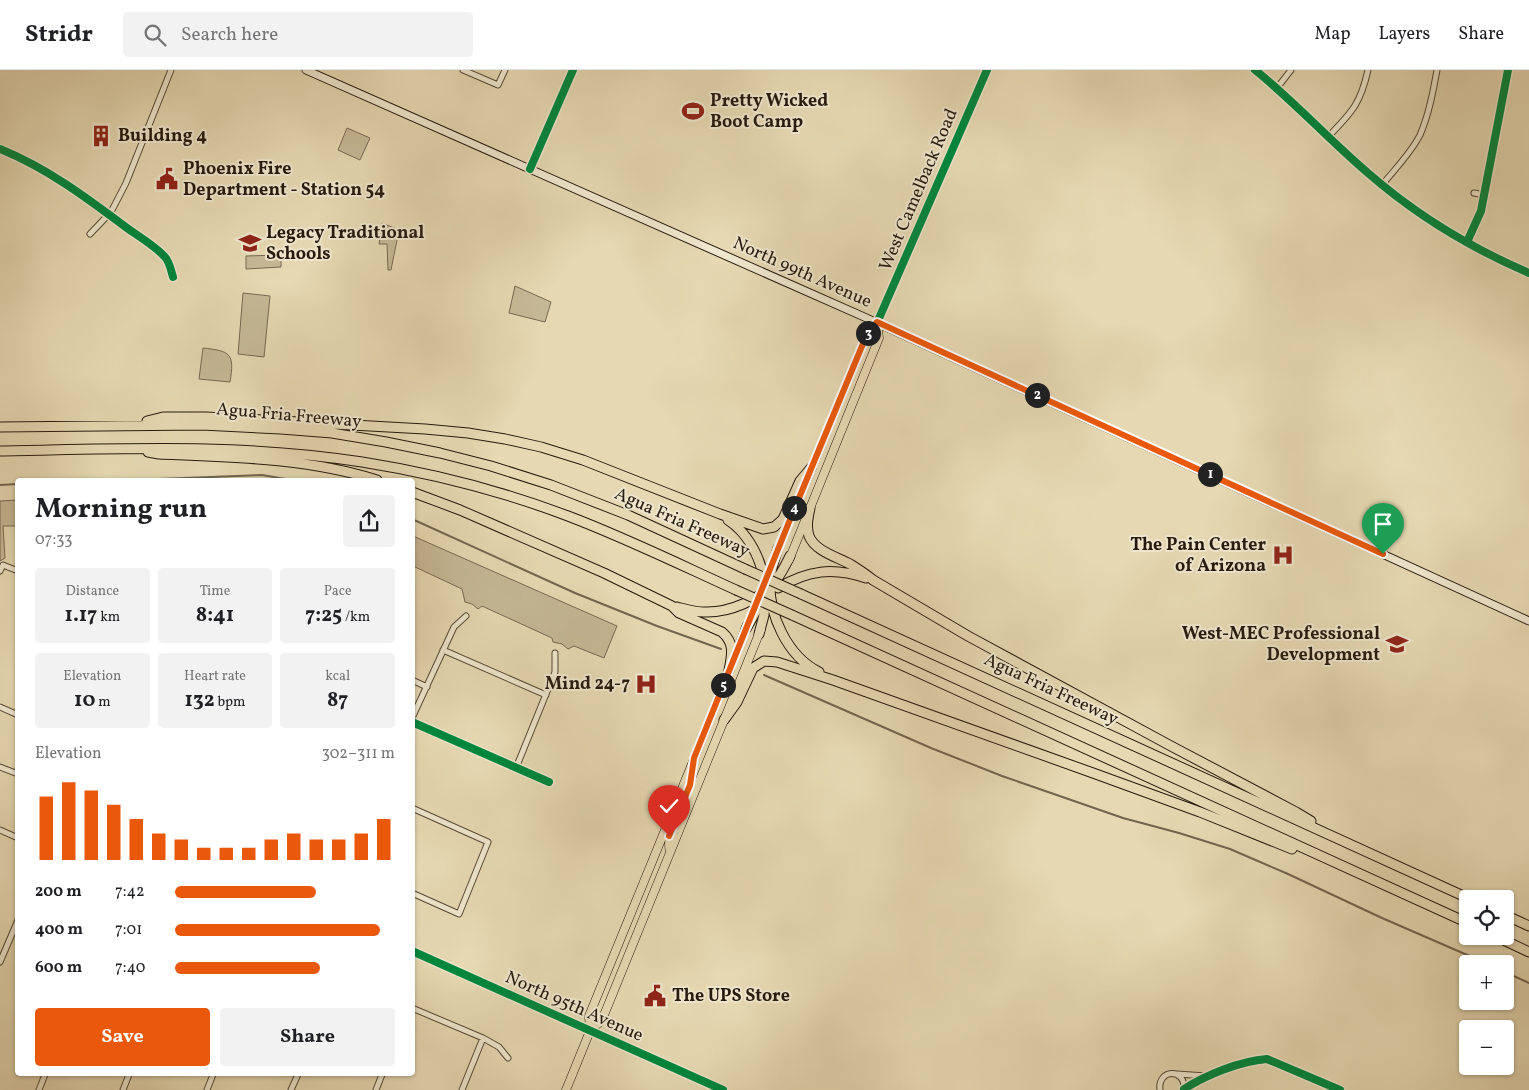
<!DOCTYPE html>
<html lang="en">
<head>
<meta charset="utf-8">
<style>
	body { margin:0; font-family:Vollkorn,serif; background:#f2f2f2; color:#202124; height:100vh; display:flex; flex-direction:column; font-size:19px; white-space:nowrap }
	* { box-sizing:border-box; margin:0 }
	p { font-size:16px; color:#757577 }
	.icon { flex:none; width:28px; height:28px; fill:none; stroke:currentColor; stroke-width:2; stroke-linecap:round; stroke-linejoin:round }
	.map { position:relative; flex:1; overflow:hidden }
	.details { position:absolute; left:15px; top:408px; width:400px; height:598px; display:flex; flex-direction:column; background:#fff; border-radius:5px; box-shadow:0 1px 4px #0004 }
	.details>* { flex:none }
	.controls { position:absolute; left:1459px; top:820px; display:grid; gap:10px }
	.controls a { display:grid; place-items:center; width:55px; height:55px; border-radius:5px; background:#fff; box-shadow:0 1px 4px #0004; font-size:25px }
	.pin { position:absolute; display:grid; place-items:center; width:42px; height:42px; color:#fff; margin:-51px -21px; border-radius:50% 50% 50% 0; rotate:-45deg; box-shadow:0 0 5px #0007 }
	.pin .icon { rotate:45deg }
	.km { position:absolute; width:25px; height:25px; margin:-12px; border-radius:50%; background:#222; color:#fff; font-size:14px; line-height:25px; text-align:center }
	.round { display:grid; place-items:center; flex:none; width:52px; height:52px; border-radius:5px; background:#f2f2f2 }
	.summary { display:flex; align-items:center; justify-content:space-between; height:85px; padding:0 20px }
	h1 { font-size:28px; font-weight:700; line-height:38px }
	.metrics { display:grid; grid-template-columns:repeat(3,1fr); gap:8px; height:85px; padding:5px 20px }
	.metrics div { display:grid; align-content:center; border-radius:5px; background:#f2f2f2; text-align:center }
	.metrics b { font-size:21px; font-weight:700 }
	.metrics small { font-size:14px; font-weight:400 }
	.metrics p { font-size:14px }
	.chart { height:140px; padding:10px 20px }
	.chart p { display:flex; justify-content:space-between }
	.chart svg { width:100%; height:90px; margin-top:5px; stroke:#ea580c; stroke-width:6 }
	.cta { display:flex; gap:10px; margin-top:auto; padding:10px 20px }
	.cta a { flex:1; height:58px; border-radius:5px; background:#ea580c; color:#fff; font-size:20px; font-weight:700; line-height:58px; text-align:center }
	.cta a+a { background:#f2f2f2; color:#202124 }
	ul { padding:0 20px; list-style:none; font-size:16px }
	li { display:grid; grid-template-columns:80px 60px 1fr; align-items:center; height:38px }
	li i { height:12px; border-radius:6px; background:#ea580c }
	header { display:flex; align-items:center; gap:30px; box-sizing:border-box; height:70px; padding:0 25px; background:#fff; border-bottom:1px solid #e0e0e0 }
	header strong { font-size:24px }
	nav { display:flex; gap:28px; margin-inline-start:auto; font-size:18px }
	.search { width:350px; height:45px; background:#f2f2f2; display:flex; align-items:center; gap:12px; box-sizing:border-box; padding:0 18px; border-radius:5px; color:#757577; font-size:19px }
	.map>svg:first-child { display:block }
	.green { fill:#c5b896; stroke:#766952 }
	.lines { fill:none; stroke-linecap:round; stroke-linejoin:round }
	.stream { stroke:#72654f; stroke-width:2 }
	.minor-casing { stroke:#564a37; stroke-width:7 }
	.tertiary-casing { stroke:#564a37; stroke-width:8 }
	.secondary-casing { stroke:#261a0e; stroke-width:9 }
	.primary-casing { stroke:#261a0e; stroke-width:9 }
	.motorway-casing { stroke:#261a0e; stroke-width:11 }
	.minor { stroke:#eee6cd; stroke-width:5 }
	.tertiary { stroke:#eee6cd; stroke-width:6 }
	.secondary { stroke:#eee6cd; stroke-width:7 }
	.primary { stroke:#e5d8b2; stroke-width:8 }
	.motorway { stroke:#e5d8b2; stroke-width:9 }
	.motorway-bridge-casing { stroke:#261a0e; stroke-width:11; stroke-linecap:butt }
	.motorway-bridge { stroke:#e5d8b2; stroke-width:9 }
	.cycleway-casing { stroke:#eee6cd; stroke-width:11 }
	.cycleway { stroke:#00873e; stroke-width:8 }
	.route-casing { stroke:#fff; stroke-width:10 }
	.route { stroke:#ea580c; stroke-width:6 }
	.labels { text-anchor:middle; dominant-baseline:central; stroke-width:4; stroke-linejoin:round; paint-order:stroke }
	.poi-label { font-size:18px; font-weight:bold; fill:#261a0e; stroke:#eee6cd; text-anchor:start }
	.street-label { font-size:18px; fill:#261a0e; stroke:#eee6cd }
</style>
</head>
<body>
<header>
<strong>Stridr</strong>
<div class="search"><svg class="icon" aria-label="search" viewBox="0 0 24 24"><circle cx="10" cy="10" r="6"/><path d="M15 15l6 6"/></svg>Search here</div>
<nav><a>Map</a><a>Layers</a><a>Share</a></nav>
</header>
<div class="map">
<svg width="1529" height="1020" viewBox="0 0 1529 1020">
	<rect width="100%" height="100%" fill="#e5d8b2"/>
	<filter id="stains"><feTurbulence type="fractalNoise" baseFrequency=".004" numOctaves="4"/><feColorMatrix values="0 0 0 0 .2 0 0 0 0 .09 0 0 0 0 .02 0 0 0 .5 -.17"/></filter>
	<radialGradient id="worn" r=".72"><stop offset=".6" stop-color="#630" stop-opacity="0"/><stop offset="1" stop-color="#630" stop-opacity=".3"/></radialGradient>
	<path class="green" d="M347 58 370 68 360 90 338 80Z
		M382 153 399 160 391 200H388L387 174H379Z
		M281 185V197L246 199V186Z
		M515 216 551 232 545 252 509 243Z
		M243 223 270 226 264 287 238 284Z
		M203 278C230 281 235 283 230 312L199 309Z
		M18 430 17 457 14 456H3L5 488 0 491V431Z
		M413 466 617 556 604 588 574 576 568 579 562 574 553 572 552 568 482 536 478 539 472 534 465 532 462 519 413 496Z"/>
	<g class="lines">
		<path class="stream" d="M133 410 262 405 291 410
			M0 415 18 414
			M412 449 575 523 657 556 721 579
			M764 605 931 678 1002 706 1123 748 1179 763 1230 779 1288 804 1382 848 1488 894
			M1505 902 1529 913"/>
		<g class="minor-casing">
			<path id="minor" d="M463 0 498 15 505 0
				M1255 0C1295 32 1329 70 1368 103 1416 145 1471 178 1529 203
				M1277 18 1291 0
				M1328 67C1352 42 1360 35 1368 0
				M0 79C47 98 87 128 127 158 138 166 155 176 164 186 169 190 171 200 173 207
				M530 99 573 0
				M1382 115C1395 99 1411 83 1420 65 1429 44 1433 22 1437 0
				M1474 123 1484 125
				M90 164 111 142 126 113 171 0
				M1467 172 1481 141 1508 0
				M0 501 3 495 18 501
				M443 580 546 625
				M412 610 427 617
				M0 637 18 645
				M412 648 454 557 466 546
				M412 652 549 712
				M0 697 18 704
				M516 698 555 602V583
				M412 738 488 772 459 844 412 823
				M0 760 18 768
				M412 881 590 961
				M0 892 18 850
				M412 938 483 968 499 977 508 988
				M1177 1004 1206 1006
				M1184 1019C1206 1005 1240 991 1267 989L1340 1020
				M39 1020 46 1002
				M123 1020 130 1002
				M207 1020 214 1002
				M291 1020 299 1002
				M376 1020 383 1002
				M462 1020 483 968
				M1160 1020C1157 999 1186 997 1184 1020"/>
		</g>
		<g class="tertiary-casing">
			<path id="tertiary" d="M590 961 723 1020"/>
		</g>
		<g class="secondary-casing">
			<path id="secondary" d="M306 0 862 246 1529 551"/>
		</g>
		<g class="primary-casing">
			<path id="primary" d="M777 482 867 264 877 253 987 0
				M789 490 879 268 877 253
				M670 782C664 760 687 729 691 705
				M590 961 602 950 761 559
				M566 1020 590 961 589 946 690 699 747 555"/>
		</g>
		<g class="motorway-casing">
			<path id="motorway" d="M147 351 163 347H206L425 359 468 363 505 369 541 377 583 390 720 444 763 459 774 457 783 449 800 411 811 398
				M0 357 202 355 281 359 332 363 386 372 440 383 491 396 551 415 628 445 745 499
				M0 381C121 379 242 373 362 392 432 403 502 421 568 446 626 468 681 495 736 520
				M148 382 159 384C232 387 306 388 377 410
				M412 422 460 440 604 503 672 536 679 543 722 562C735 573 732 585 729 600
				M810 438C808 448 806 456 809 466 815 481 837 487 850 494 858 499 866 504 873 510L968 566 1171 676 1296 742 1311 751
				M728 450C749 464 760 488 765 512
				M778 478C775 488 771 498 770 509 768 544 787 586 819 602
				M778 518C808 500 833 497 866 508
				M801 524 1470 829
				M677 537C685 539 695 542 704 542 729 543 760 530 776 510 782 503 786 494 790 486
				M792 545 1468 853
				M746 559 758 537 766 527
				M759 564 764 545 766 528
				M724 650 737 632 753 598 764 591 777 592 833 610 1093 703 1200 742 1292 779
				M1505 845 1529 856
				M1495 866 1529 882"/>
		</g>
		<use href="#minor" class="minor"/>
		<use href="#tertiary" class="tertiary"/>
		<use href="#secondary" class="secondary"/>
		<use href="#primary" class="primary"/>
		<use href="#motorway" class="motorway"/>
		<g class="motorway-bridge-casing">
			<path id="motorway-bridge" d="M745 499 801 524
				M736 520 792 545"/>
		</g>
		<use href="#motorway-bridge" class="motorway-bridge"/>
		<g class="cycleway-casing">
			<path id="cycleway" d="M1255 0C1295 32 1329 70 1368 103 1416 145 1471 178 1529 203
				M0 79C47 98 87 128 127 158 138 166 155 176 164 186 169 190 171 200 173 207
				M530 99 573 0
				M1467 172 1481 141 1508 0
				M877 253 987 0
				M765 511 805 412
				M412 652 549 712
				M412 881 723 1020
				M1184 1019C1206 1005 1240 991 1267 989L1340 1020"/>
		</g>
		<use href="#cycleway" class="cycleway"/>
	</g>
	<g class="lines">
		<g class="route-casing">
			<path id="route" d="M669 766 690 715 694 688 789 452 867 264 877 252 1383 484"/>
		</g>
		<use href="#route" class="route"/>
	</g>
	<defs>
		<g id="stadium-bare" transform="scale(1.725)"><path d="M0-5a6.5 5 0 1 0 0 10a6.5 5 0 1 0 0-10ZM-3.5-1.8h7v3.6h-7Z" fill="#8f2418" stroke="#eee6cd" stroke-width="2.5" paint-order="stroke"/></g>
		<g id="building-bare" transform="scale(1.725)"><path d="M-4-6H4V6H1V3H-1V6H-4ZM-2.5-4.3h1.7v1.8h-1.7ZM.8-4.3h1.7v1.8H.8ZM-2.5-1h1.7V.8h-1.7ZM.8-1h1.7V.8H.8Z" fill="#8f2418" stroke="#eee6cd" stroke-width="2.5" paint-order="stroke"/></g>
		<g id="civic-bare" transform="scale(1.725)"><path d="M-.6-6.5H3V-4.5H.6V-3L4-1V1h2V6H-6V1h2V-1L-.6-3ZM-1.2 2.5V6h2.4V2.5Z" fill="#8f2418" stroke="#eee6cd" stroke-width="2.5" paint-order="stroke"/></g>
		<g id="school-bare" transform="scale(1.725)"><path d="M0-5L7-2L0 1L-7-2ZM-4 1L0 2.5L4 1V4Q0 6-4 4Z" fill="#8f2418" stroke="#eee6cd" stroke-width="2.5" paint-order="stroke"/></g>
		<g id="hospital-bare" transform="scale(1.725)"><path d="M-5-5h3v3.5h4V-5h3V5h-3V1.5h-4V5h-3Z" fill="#8f2418" stroke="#eee6cd" stroke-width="2.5" paint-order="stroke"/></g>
		<g id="university-bare" transform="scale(1.725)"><path d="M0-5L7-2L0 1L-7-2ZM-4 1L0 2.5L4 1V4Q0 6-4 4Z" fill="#8f2418" stroke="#eee6cd" stroke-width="2.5" paint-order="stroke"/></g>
	</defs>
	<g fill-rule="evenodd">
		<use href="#stadium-bare" x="693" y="41"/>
		<use href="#building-bare" x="101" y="66"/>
		<use href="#civic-bare" x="167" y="109"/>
		<use href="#school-bare" x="250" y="173"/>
		<use href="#hospital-bare" x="1283" y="485"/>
		<use href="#university-bare" x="1397" y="574"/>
		<use href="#hospital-bare" x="646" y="614"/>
		<use href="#civic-bare" x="655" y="926"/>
	</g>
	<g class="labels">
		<g class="poi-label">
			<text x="710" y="31">Pretty Wicked<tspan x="710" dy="21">Boot Camp</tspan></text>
			<text x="118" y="66">Building 4</text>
			<text x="183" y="99">Phoenix Fire<tspan x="183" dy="21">Department - Station 54</tspan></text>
			<text x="266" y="163">Legacy Traditional<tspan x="266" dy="21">Schools</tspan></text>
			<text x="1266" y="475" text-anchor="end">The Pain Center<tspan x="1266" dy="21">of Arizona</tspan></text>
			<text x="1380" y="564" text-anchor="end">West-MEC Professional<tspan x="1380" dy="21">Development</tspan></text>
			<text x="630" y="614" text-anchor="end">Mind 24-7</text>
			<text x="672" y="926">The UPS Store</text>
		</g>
		<g class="street-label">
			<text transform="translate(919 120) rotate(-67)">West Camelback Road</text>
			<text transform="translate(802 203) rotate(24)">North 99th Avenue</text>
			<text transform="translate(289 346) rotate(5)">Agua Fria Freeway</text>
			<text transform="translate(682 453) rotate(24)">Agua Fria Freeway</text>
			<text transform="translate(1051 620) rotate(25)">Agua Fria Freeway</text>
			<text transform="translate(574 937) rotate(24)">North 95th Avenue</text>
		</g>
	</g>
	<rect width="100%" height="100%" filter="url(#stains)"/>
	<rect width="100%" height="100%" fill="url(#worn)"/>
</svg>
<div class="controls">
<a><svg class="icon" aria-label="locate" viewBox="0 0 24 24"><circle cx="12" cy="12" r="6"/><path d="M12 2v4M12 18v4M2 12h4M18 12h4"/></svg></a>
<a>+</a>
<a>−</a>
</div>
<div class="pin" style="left:1383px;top:484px;background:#1e9e55"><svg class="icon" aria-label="arrive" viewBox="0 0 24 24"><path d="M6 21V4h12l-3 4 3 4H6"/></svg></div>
<div class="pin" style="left:669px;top:766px;background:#d93025"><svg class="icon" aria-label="check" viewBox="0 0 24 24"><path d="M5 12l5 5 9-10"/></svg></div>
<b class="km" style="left:1210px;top:404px">1</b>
<b class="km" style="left:1037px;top:325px">2</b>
<b class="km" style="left:868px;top:263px">3</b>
<b class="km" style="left:794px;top:438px">4</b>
<b class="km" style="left:723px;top:615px">5</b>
<section class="details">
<div class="summary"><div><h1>Morning run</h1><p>07:33</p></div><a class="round"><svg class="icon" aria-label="share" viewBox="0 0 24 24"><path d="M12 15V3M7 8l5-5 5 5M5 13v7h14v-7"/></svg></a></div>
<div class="metrics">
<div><p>Distance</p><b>1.17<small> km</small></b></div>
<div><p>Time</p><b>8:41</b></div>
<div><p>Pace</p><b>7:25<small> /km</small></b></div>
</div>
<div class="metrics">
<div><p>Elevation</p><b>10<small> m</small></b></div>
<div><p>Heart rate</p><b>132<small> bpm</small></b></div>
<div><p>kcal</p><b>87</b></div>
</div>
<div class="chart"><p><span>Elevation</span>302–311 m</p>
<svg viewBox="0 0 160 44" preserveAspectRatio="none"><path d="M5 44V13M15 44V6M25 44V10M35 44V17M45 44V24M55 44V31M65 44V34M75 44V38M85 44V38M95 44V38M105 44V34M115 44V31M125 44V34M135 44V34M145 44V31M155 44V24"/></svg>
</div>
<ul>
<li><b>200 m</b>7:42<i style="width:64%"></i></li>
<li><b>400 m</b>7:01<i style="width:93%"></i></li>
<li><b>600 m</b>7:40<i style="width:66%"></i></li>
</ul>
<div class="cta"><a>Save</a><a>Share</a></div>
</section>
</div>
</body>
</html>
